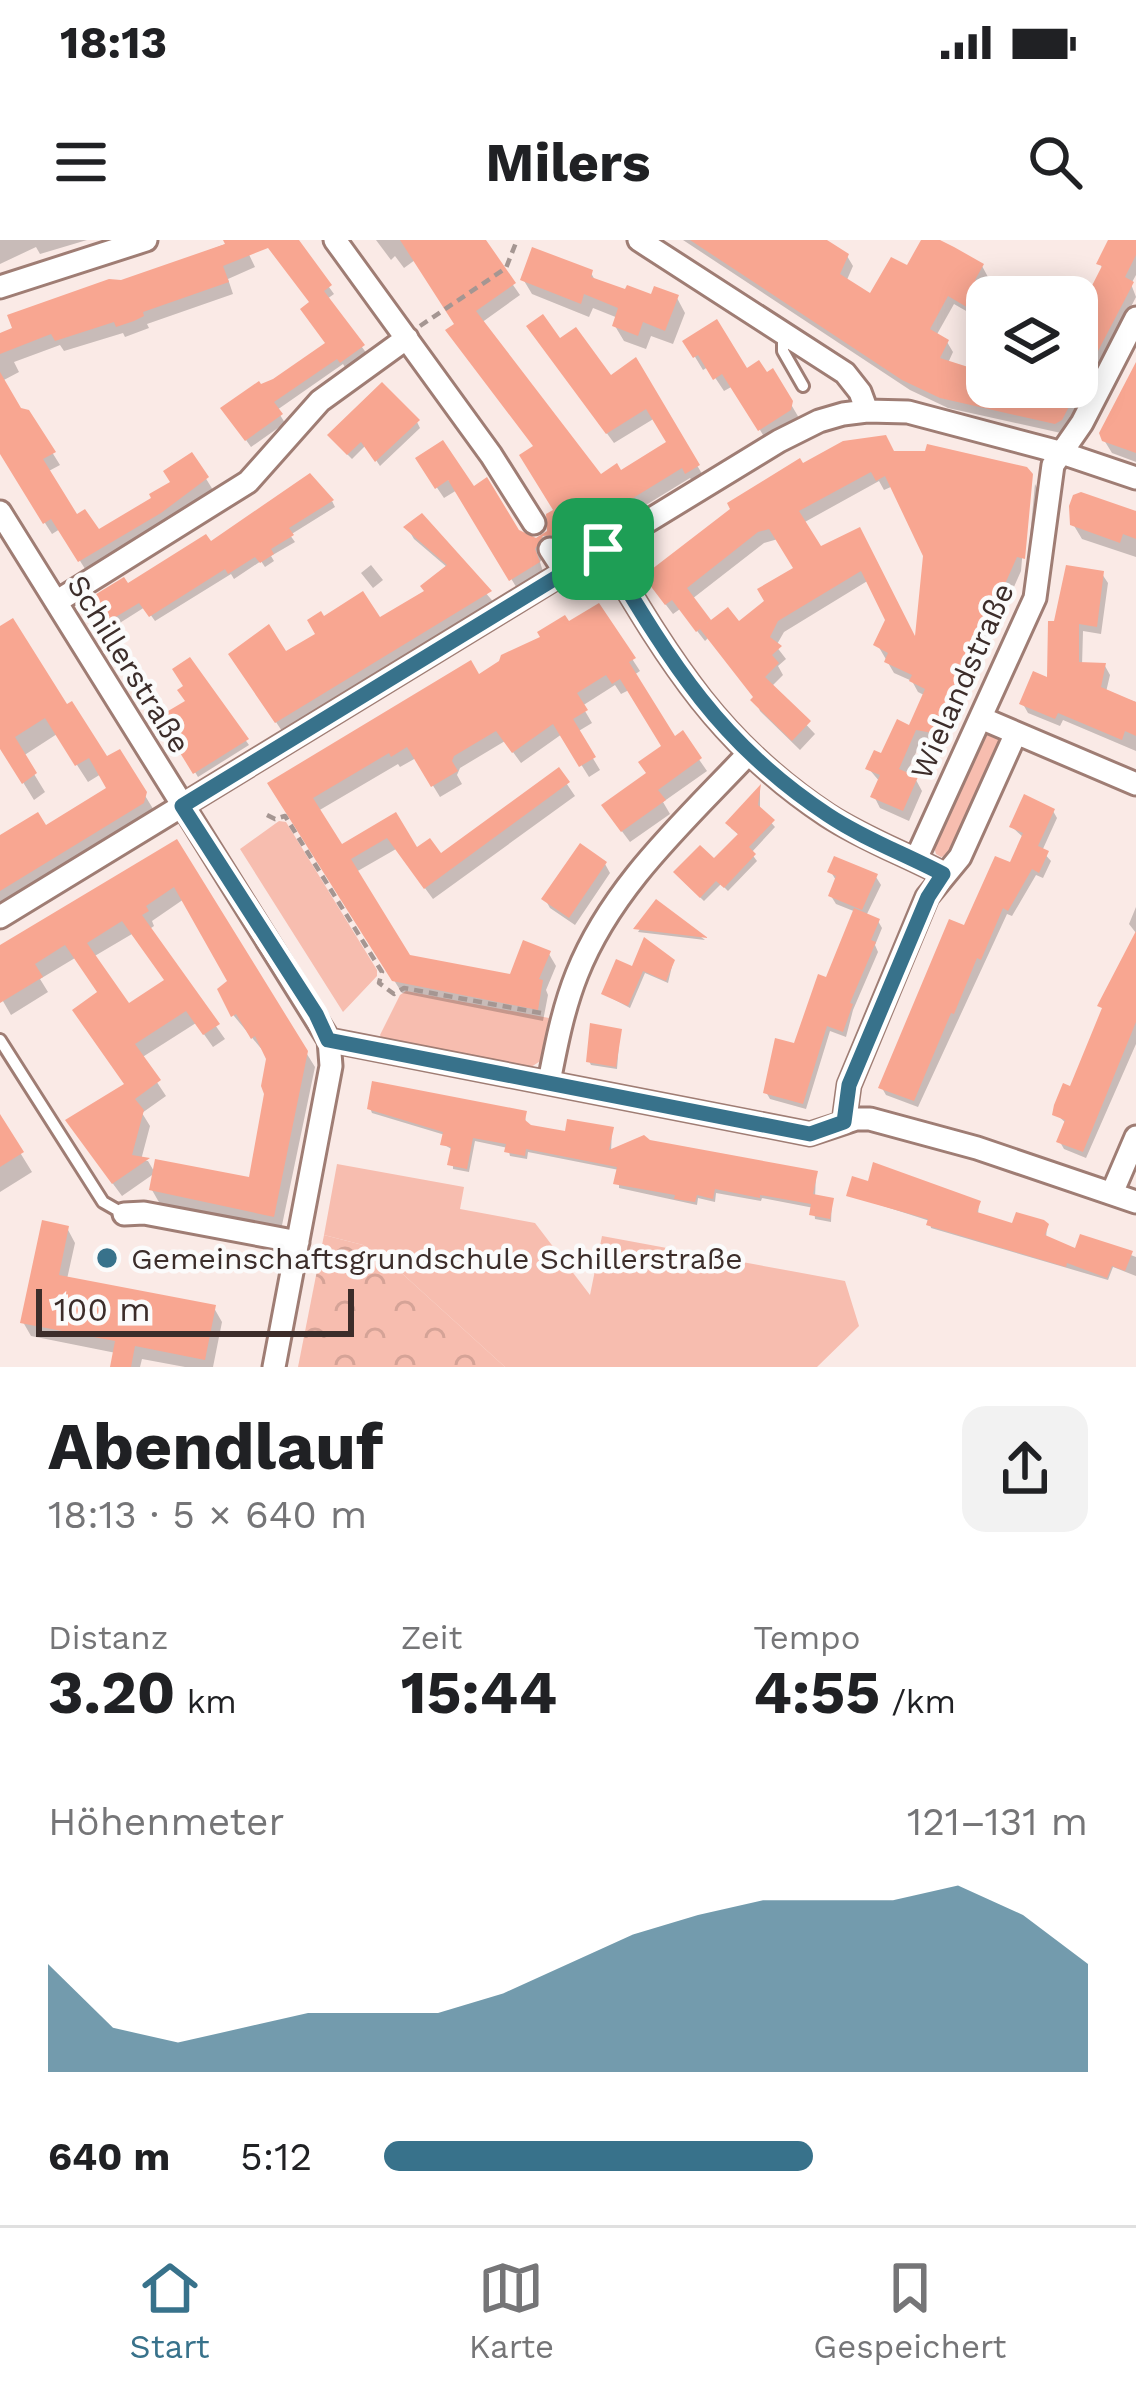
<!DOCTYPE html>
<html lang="de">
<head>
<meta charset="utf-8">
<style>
	body { margin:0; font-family:"Work Sans",sans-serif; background:#f2f2f2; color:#202124; height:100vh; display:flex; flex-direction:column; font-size:45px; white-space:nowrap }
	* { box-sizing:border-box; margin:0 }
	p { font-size:39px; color:#757577 }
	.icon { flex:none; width:66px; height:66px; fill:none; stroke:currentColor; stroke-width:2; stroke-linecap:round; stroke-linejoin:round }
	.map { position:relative; height:1127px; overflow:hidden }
	.side { display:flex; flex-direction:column; background:#fff; flex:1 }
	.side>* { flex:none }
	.buttons { position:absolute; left:966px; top:36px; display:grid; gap:24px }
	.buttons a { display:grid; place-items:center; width:132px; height:132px; border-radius:24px; background:#fff; box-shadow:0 6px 30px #0003; font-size:60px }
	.scale { position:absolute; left:36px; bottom:30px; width:318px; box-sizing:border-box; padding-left:12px; border:6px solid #3c2d2a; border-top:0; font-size:33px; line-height:42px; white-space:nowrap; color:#3c2d2a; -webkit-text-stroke:9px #fbfbfb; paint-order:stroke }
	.pin { position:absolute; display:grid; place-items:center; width:102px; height:102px; color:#fff; margin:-51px; border-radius:24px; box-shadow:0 6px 18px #0006 }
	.round { display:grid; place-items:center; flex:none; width:126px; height:126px; border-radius:24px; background:#f2f2f2 }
	.head { display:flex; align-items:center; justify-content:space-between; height:204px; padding:0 48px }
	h1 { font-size:66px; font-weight:700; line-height:90px }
	.figures { display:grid; grid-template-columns:repeat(3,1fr); gap:18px; height:204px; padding:12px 48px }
	.figures div { display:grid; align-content:center }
	.figures b { font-size:60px; font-weight:700 }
	.figures small { font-size:33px; font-weight:400 }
	.figures p { font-size:33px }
	.chart { height:336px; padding:24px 48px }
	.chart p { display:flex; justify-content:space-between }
	.chart svg { width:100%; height:216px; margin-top:12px; fill:#38728b; opacity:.7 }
	ul { padding:0 48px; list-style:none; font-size:39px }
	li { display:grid; grid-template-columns:192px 144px 1fr; align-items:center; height:90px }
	li i { height:30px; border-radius:15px; background:#38728b }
	.status { display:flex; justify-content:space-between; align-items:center; height:84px; padding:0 60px; background:#fff; direction:ltr }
	.status svg { height:33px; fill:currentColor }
	header { display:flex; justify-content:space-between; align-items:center; height:156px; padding:0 48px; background:#fff; font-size:54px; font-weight:700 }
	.menu { display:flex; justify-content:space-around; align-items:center; height:168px; border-top:3px solid #e0e0e0; background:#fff; font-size:33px; color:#757577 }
	.menu a { display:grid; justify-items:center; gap:6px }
	.menu .active { color:#38728b }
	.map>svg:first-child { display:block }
	.grass { fill:#f7bdaf }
	.forest { fill:url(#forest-crowns) }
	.shadow { fill:#0003; fill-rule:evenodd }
	.building { fill:#f8a691; fill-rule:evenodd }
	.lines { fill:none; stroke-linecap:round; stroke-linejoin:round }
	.lane-casing { stroke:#9f7d74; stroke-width:16 }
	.street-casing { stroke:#9f7d74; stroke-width:27 }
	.path { stroke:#a59692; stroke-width:4.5; stroke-dasharray:9 6; stroke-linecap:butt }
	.lane { stroke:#fff; stroke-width:10 }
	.street { stroke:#fff; stroke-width:21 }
	.route-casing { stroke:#fff; stroke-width:24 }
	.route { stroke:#38728b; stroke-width:15 }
	.poi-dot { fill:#38728b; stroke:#fbfbfb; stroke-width:4.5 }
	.labels { text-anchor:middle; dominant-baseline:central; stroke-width:9; stroke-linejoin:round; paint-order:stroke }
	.street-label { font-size:30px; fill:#3c2d2a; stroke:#fbfbfb }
	.poi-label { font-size:30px; fill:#3c2d2a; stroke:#fbfbfb; text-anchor:start }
</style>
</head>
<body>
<div class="status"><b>18:13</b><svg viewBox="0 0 49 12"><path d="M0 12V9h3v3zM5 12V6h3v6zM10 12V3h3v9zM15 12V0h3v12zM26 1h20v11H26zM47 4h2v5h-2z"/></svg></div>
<header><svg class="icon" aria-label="menu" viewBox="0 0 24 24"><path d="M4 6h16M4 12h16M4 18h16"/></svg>Milers<svg class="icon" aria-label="search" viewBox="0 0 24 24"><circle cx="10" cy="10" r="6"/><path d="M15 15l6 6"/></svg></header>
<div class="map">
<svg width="1136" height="1127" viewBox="0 0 1136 1127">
	<defs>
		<pattern id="forest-crowns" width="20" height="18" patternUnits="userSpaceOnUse" patternTransform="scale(3)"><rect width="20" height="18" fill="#f7bdaf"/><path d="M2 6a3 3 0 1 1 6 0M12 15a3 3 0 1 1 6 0" fill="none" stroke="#d5a397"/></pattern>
	</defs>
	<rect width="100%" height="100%" fill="#faeae6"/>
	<path class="grass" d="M988 494 998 495 1002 508 951 615 941 617 936 614 933 603 982 498Z
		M279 581 286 582 377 730V736L343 772 240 609Z
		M406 751 549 778 542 820 531 827 382 799 380 795 400 755Z
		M337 924 464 947 460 969 535 983 590 1055 602 996 845 1041 859 1086 817 1127H505L395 1027 363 1005 324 995Z"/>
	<path class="forest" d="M324 995 363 1005 395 1027 505 1127H298Z"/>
	<path class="shadow" d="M0 0H87L40 14 36 7 0 24Z
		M236 0H242L255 27 228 39 233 54 147 84 149 88 125 97 123 93 64 111 60 105 14 122 19 132 2 141 19 171 27 172 60 225 47 232 76 278 98 293 174 244 192 216 213 250 167 285 87 332 60 289 52 294 0 212V97L122 43Z
		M265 0H295L334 54 327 59 367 114 346 129 343 124 277 170 285 183 251 207 229 176 260 148 328 104 312 64Z
		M376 0H482L520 55 481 83 600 239 620 234 670 203 655 178 614 203 537 98 560 102 610 140 635 122 704 237 694 243 690 238 571 311 565 306 549 307 540 322 544 335 518 350 457 250 444 258 425 230 473 251 524 298 536 301 550 293 556 271 536 208 415 20 404 28 395 16 391 20Z
		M683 0H822L847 16 853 26 846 42 871 57 908 29 925 0H935L982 26 988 37 982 47 999 57H987V83L954 64 936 96 947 102 953 112 948 123 987 134V147H1077V81L1103 30 1100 23 1112 0H1136V35L1131 44 1136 57 1067 191 1061 193 948 168 910 150Z
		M591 33 596 42 653 58H677L685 73 673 104 651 96 646 109 624 101 615 86 618 78 593 68 589 77 532 54 523 39Z
		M686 102 747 132 766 136 772 132 799 178 798 184 768 203 733 146 724 151 708 127 703 130Z
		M1136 127V222L1112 213 1104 200Z
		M417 182 420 188 380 226 366 205 352 219 334 201Z
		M893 214 1029 236 1021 331 944 504 922 499 906 535 916 540 922 551 909 581 880 568 874 556 880 542 869 529 911 489 926 456 918 452 912 441 894 433 877 404 888 380 869 340 784 392 776 406 786 419 778 426 783 435 771 447 815 494 800 510 760 471 755 458 708 398 705 401 680 369 673 374 653 348 802 227ZM879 241 884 250 893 246 926 315 917 405 859 291 819 310 803 283ZM778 299 797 329 739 386 710 384 692 359 764 303Z
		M1035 244 1037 248 1030 328H1027Z
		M332 261 335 267 290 295 295 302 271 316 274 321 265 327 261 321 234 339 231 334 155 381 145 367 115 386 97 357 127 347 210 305Z
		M1136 270V317L1082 299 1073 284 1135 274Z
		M421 277 496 365 284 494 239 427 285 415 319 395 323 380 379 382 428 352 448 328 414 299 407 287Z
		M371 325 383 340 373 348 361 333Z
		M1102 334 1108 343 1101 394 1083 391 1082 426H1105L1110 435 1106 452 1136 462V511L1063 480 1060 486 1028 473 1023 464 1050 441Z
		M598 367 640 431 634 435 674 501 682 495 707 531 663 562 670 574 630 602 612 578 649 535 664 507 629 450 621 454 615 445 582 466 592 483 577 492 600 530 589 537 562 494 521 523 505 501 460 528 457 535 462 544 440 557 416 518 400 527 398 524 318 571 341 608 395 576 416 611 440 617 558 531 575 556 433 659 396 609 356 632 408 718 512 737 549 714 556 726 546 750 548 755 543 781 402 753 271 544 478 438Z
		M0 390 106 520 119 513 155 572 0 674V598L45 589 110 549 101 534 88 542 57 494 23 516 45 552 34 560 0 505Z
		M189 421 249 505 198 537 162 478 189 462Z
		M760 549V570L775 587 751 613 757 621 728 651 721 644 704 661 680 638 714 622 740 596 731 588Z
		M1053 571 1057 578 1042 611 1051 621 1043 638 1036 635 1012 676 1007 674 918 867 886 855 882 848 965 689 1011 626 1024 598 1012 587Z
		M176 603 315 827 281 990 160 964 152 950 155 933 122 956 77 895 127 846 100 753 75 718 40 739 48 752 11 775 0 756V712ZM184 659 231 742 221 749 234 776 269 818 267 854 251 941 155 933 148 921 141 920 150 886 142 873 166 856 141 818 196 783 213 807 225 799 148 690 154 686 152 681ZM132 694 167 742 128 767 93 717Z
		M605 624 610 633 575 685 550 668 545 659Z
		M831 632 876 637 881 645 866 676 878 681 882 688 875 705 878 712 853 770 846 797 830 791 806 869 770 859 766 852 796 806 856 672 836 664 831 656 837 642Z
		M657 663 705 700 638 692Z
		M1136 667V693L1129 684Z
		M1136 697V804L1086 918 1064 909 1060 902 1067 884 1056 874 1072 850 1104 772 1101 766Z
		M673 722 668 743 645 733 630 768 604 754 634 729Z
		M620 791 617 829 591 825 589 821Z
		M370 868 525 874 526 885 567 894 612 890 611 912 816 934 815 958 832 961 831 982 815 979 814 968 762 958 761 961 716 953 715 962 698 958 697 965 619 948V930L528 912 527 919 510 916 508 908 475 901 469 932 453 929V910L443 904 445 895 372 873Z
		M0 880 32 932 0 952Z
		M849 955 979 963 978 975 1014 987 1047 986 1046 999 1076 1012 1082 997 1136 1017V1036L1113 1027 1108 1040 931 988 930 981Z
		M67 988 75 1003 67 1039 214 1068 222 1082 213 1127H185L142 1119 140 1127H113L116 1113 31 1096 23 1082Z"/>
	<path class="building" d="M223 0H299L332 45 324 51 365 105 340 123 337 119 274 162 283 174 245 201 220 168 259 141 261 144 273 139 325 103 300 69 309 62 268 8 223 26 229 42 143 72 144 76 134 81 116 87 114 82 55 101 51 94 0 114V93L12 88 7 75 109 39 121 40 225 4Z
		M400 0H486L516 43 476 71 601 234 617 223 621 230 666 202 646 169 606 194 526 86 543 74 560 98 576 87 611 135 636 117 700 225 685 234 682 228 563 301 556 295 543 296 535 309 540 322 509 341 448 240 435 249 415 218 443 200 474 246 487 237 519 290 536 298 547 291 546 274 553 270 519 215 533 206 445 90 454 84Z
		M690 0H827L849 14 840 34 870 53 891 17 907 25 921 0H940L954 7 984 24 975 40 987 46V79L948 56 930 89 949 100 940 118 987 133V147H1077V75L1102 26 1096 24 1108 0H1136V15L1125 37 1134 42 1062 180 1055 184 940 158 902 140Z
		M532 7 593 30 591 37 625 49 627 45 651 54 654 46 679 55 665 91 643 82 638 96 612 86 618 68 584 54 581 64 520 40Z
		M717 79 747 128 759 120 767 132 773 128 793 161 791 170 758 191 722 134 713 140 698 115 693 118 682 101Z
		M1136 122V213L1102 201 1099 193Z
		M0 132 21 168 29 170 56 212 43 219 77 274 85 269 99 289 151 258 149 254 170 242 163 231 192 212 209 237 161 273 78 322 51 279 43 284 0 214Z
		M382 142 420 180 375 222 361 202 347 215 327 195Z
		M886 195 894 211H925L927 204 1027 227 1033 234 1025 319 1017 317 938 494 916 490 899 529 918 537 903 571 870 557 880 535 865 529 874 510 881 513 897 479 909 485 925 449 909 441 912 435 884 422 888 413 873 405 885 380 861 331 778 381 770 397 782 406 772 415 779 423 765 437 811 481 792 501 750 460 753 457 700 389 696 392 672 360 665 365 643 336 730 269 727 263 800 218 803 223 843 201ZM871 232 876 241 885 236 923 316 915 396 860 287 821 306 799 271ZM769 289 793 328 757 349 764 361 739 381 728 367 707 383 711 380 687 348 758 292Z
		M310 233 334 260 289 288 294 295 271 309 274 314 260 323 255 317 228 334 225 329 149 377 139 363 109 381 93 356 124 337 128 343 206 294 211 301Z
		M1081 252 1136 271V299L1123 294 1120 303 1070 285 1069 266 1073 255Z
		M422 273 492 351 275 483 228 414 269 384 286 411 315 394 307 380 321 371 324 376 363 351 380 377 424 351 420 346 447 325 403 287Z
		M1066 325 1104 331 1097 387 1079 384V422L1106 423 1101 447 1136 462V496L1125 491 1122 500 1058 473 1055 479 1019 464 1033 431 1047 437 1048 381H1054Z
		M599 363 636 418 629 422 675 496 683 490 702 518 658 550 666 560 621 592 601 565 646 533 638 522 661 506 620 439 612 444 606 435 577 453 588 470 573 479 596 517 579 527 553 484 512 513 496 491 454 516 452 521 458 531 431 547 407 507 391 517 389 513 313 558 342 604 396 572 417 607 430 598 441 613 559 527 570 542 424 649 387 598 351 619 410 715 510 734 523 700 551 711 539 739 543 740 538 770 392 741 267 543 471 420 479 434 499 421 501 415 540 397 537 392 565 375 569 381Z
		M13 378 67 464 72 461 107 516 120 509 147 552 144 563 0 651V595L38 572 46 585 106 548 89 518 75 526 45 478 15 497 37 533 22 544 0 509V386Z
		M190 417 249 499 193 534 158 477 185 461 177 450 183 446 172 429Z
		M761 544 758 565 775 580 749 607 756 614 724 648 716 641 700 658 673 632 700 605 714 618 738 594 725 583Z
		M1024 554 1055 569 1038 606 1049 611 1039 633 1032 629 1008 671 1003 668 981 720 977 718 954 774 951 773 914 861 878 848 949 679 964 685 995 616 1010 622 1023 593 1009 587Z
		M177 599 308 811 274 977 149 950 155 919 249 937 264 854 261 846 266 819 255 796 251 799 236 774 231 777 217 749 227 741 174 647 146 666 149 671 142 675 220 784 203 795 186 771 135 804 161 840 135 859 144 870 132 915 150 918 112 944 65 880 124 844 72 770 97 752 65 705 35 724 43 737 0 763V705ZM122 681 164 740 129 763 87 703Z
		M580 603 607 622 569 678 541 659Z
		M834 616 878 634 862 670 828 656 836 636 827 632Z
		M656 659 708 698 633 689Z
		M854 668 880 679 871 700 876 702 850 763 853 764 843 792 827 786 803 864 763 853 775 798 794 803 818 734 826 737Z
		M1136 691V782L1083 912 1056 902 1065 880 1052 875 1054 865 1063 843 1070 846 1102 768 1097 766Z
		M644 697 675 720 666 741 643 731 628 766 601 754 616 719 632 726Z
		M590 783 622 789 616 827 586 822Z
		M372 841 527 871 525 880 531 885 565 891 567 879 614 887 609 910 644 895 650 900 818 931 813 954 834 958 830 979 809 975 811 964 760 955V958L715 949 713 959 697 955 695 962 674 959 675 955 613 944 617 927 526 909 525 916 504 912 506 904 473 898 467 929 447 925 451 907 440 905 443 892 367 869Z
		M0 874 24 912 0 927Z
		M873 922 981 961 977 972 1012 983 1016 972 1044 980 1049 984 1045 995 1075 1008 1080 994 1133 1011 1125 1031 1112 1026 1107 1038 1067 1023 1066 1027 942 990 926 985 928 979 846 956 852 936 868 941Z
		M42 980 69 986 59 1035 216 1065 205 1120 135 1106 131 1127H110L115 1101 20 1083Z"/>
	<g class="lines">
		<g class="lane-casing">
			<path id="lane" d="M783 95V111L803 146
				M0 800 103 962 124 974"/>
		</g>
		<g class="street-casing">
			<path id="street" d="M335 0 491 215 534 283
				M639 0 845 133 860 152 867 171
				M0 47 146 0
				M0 272 329 800 331 826 274 1127
				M550 309 565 332
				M603 309C669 419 717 502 827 575 864 599 905 614 943 634
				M56 362 248 242 320 161 407 98
				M981 478 1136 544
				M916 619 1035 358 1053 225 1082 183 1136 78
				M0 677 779 201 819 181 843 174 867 171 908 172 1059 212 1136 238
				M329 800 810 894 856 879H870L977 908 1136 962
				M549 842C556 806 563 769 577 734 612 646 684 582 748 514
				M844 882 849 845 927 657 960 617 1016 493
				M1112 953 1136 897
				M124 974 144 973 298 1002"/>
		</g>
		<path class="path" d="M420 86 506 28 517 0
			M267 575 275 579 285 576 382 732 379 743 394 754 404 748 546 774"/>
		<use href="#lane" class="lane"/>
		<use href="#street" class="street"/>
	</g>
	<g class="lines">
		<g class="route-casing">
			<path id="route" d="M603 309C669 419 717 502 828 575 864 599 905 614 943 634L928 657 849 845 844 882 810 894 328 800 316 774 182 566Z"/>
		</g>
		<use href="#route" class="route"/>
	</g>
	<circle class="poi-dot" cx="107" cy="1018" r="12"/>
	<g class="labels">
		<g class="street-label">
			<text transform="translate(129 424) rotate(58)">Schillerstraße</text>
			<text transform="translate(962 441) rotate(-66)">Wielandstraße</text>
		</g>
		<g class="poi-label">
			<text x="131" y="1018">Gemeinschaftsgrundschule Schillerstraße</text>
		</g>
	</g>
</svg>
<div class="buttons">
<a><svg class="icon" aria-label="layers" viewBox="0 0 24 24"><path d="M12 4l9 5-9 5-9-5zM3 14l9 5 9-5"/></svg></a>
</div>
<div class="scale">100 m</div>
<div class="pin" style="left:603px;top:309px;background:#1e9e55"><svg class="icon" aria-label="arrive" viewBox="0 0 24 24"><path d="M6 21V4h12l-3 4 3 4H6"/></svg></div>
</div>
<section class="side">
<div class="head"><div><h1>Abendlauf</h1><p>18:13 · 5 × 640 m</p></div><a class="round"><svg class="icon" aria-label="share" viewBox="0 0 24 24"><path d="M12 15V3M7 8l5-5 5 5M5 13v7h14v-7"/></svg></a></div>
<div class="figures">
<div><p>Distanz</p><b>3.20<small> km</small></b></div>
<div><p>Zeit</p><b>15:44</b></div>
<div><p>Tempo</p><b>4:55<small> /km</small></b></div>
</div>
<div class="chart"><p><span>Höhenmeter</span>121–131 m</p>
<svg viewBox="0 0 160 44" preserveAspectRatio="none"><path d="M0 44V22L10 35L20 38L30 35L40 32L50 32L60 32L70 28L80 22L90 16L100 12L110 9L120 9L130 9L140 6L150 12L160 22V44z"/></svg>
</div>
<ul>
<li><b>640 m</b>5:12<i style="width:61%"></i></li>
</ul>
</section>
<nav class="menu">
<a class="active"><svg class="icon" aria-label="home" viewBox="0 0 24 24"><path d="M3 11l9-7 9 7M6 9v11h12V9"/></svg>Start</a>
<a><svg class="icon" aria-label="map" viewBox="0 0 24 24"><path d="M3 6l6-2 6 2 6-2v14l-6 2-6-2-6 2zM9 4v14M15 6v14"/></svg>Karte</a>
<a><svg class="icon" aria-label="saved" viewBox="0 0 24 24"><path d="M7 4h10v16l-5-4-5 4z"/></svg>Gespeichert</a>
</nav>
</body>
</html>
